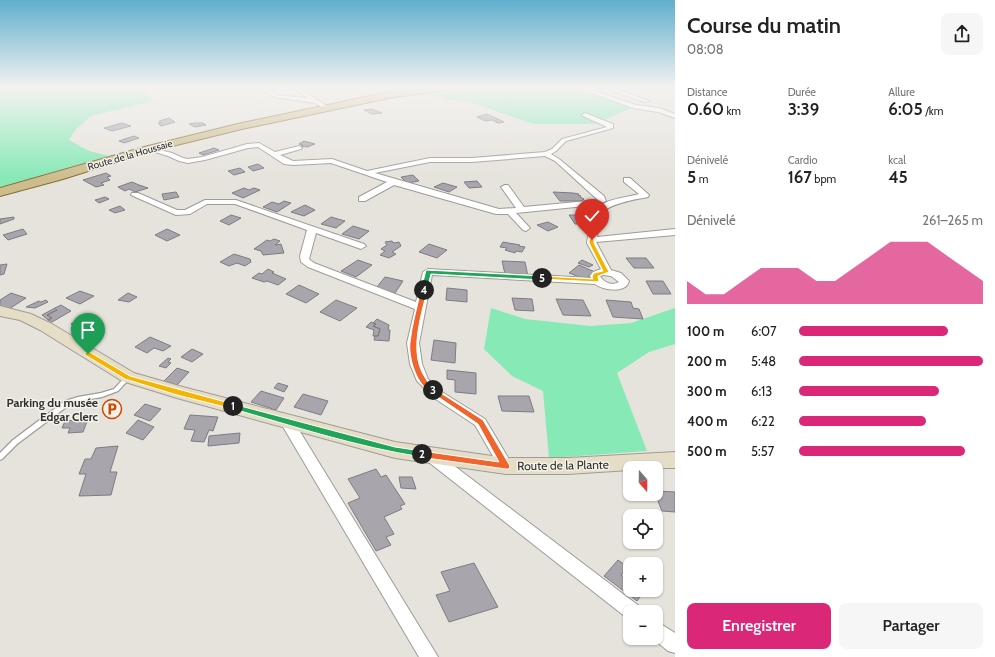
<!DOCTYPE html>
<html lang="fr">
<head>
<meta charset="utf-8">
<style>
	body { margin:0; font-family:Cabin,sans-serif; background:#f6f6f6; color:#222; height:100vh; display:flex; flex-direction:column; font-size:15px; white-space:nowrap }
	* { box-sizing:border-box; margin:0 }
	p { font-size:13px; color:#767676 }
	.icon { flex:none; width:22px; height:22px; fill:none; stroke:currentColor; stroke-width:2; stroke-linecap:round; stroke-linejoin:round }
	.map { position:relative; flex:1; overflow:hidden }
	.sheet { display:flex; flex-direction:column; background:#fff; width:320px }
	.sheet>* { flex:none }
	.needle { width:26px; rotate:160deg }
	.controls { position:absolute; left:623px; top:461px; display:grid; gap:8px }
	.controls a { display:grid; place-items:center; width:40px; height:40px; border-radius:8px; background:#fff; box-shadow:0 1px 3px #0004; font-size:20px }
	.pin { position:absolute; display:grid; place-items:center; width:34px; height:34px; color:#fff; margin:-41px -17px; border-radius:50% 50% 50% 0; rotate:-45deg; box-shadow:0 0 4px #0007 }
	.pin .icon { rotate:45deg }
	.km { position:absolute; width:20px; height:20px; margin:-10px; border-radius:50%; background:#222; color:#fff; font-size:11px; line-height:20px; text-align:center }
	.round { display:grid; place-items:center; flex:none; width:42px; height:42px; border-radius:8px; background:#f6f6f6 }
	.headline { display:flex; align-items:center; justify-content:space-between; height:68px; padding:0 12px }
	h1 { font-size:22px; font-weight:600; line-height:30px }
	.figures { display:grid; grid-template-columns:repeat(3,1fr); gap:6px; height:68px; padding:4px 12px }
	.figures div { display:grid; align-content:center }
	.figures b { font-size:17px; font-weight:600 }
	.figures small { font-size:11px; font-weight:400 }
	.figures p { font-size:11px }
	.chart { height:112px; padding:8px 12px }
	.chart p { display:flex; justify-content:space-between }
	.chart svg { width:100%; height:72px; margin-top:4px; fill:#db2777; opacity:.7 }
	.button { display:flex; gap:8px; margin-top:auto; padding:8px 12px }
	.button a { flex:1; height:46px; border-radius:8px; background:#db2777; color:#fff; font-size:16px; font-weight:600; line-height:46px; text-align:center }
	.button a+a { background:#f6f6f6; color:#222 }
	ul { padding:0 12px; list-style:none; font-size:13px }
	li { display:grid; grid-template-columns:64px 48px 1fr; align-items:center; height:30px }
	li i { height:10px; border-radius:5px; background:#db2777 }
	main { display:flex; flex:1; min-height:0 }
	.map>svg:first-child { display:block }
	.green { fill:#86e9b6 }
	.building { fill:#a8a6ac; stroke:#7d7c81 }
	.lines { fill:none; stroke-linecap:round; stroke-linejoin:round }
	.lane-casing { stroke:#9e9c97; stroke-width:2.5 }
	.street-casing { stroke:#9e9c97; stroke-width:2 }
	.secondary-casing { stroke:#9e9c97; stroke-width:2 }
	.primary-casing { stroke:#816e39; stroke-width:2 }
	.lane { fill:#fff; fill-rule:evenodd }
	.street { fill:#fff; fill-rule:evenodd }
	.secondary { fill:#e6ddc6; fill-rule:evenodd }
	.primary { fill:#cebc8c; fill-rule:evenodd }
	.split-1 { fill:#f5b400; stroke:#fff }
	.split-2 { fill:#22a559; stroke:#fff }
	.split-3 { fill:#f0652b; stroke:#fff }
	.split-4 { fill:#f0652b; stroke:#fff }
	.split-5 { fill:#22a559; stroke:#fff }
	.split-6 { fill:#f5b400; stroke:#fff }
	.labels { text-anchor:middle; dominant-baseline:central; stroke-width:3; stroke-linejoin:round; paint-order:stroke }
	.far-street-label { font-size:10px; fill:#30302d; stroke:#f3f1ea }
	.poi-label { font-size:12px; font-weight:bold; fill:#30302d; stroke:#f3f1ea; text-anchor:end }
	.street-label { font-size:12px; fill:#30302d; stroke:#f3f1ea }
</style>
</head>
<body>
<main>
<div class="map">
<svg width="675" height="657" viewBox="0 0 675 657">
	<rect width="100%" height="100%" fill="#e6e3dd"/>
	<path class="green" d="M0 87H140L147 91 154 101 91 116 75 130 69 140 89 151 109 156 0 187Z
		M468 87H569L631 108 595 124H533L470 102 448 100 436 95 439 90Z
		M491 308 525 319 590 326 631 323 675 308V344L649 352 617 373 647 451 549 458 543 391 512 376 484 349Z"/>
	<path class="building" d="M372 109 382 113 372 114 364 110Z
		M487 114 504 122 498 123 492 120 485 121 477 117Z
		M169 118 175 122 161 126 158 123H161L159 121Z
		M122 123 131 126 112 131 104 128Z
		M195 123H203L206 125 195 127 189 124Z
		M134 136 139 138 124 143 119 141Z
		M304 141 315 144 307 147 301 146 303 145 299 144Z
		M214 148 219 150 203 155 199 153Z
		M258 164 264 168 253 171 248 167Z
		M240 168 245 172 234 175 228 171Z
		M106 173 111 176 107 177 110 180 101 183 104 185 96 187 83 180Z
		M413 175 419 181 407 183 401 177Z
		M477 181 482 187 469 188 464 182Z
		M132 182 139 185 148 188 135 192 129 189 125 191 118 187Z
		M443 183 457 187 449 192 434 187Z
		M244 188 249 190 254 188 260 190 243 198 232 193Z
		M176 192 179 197 164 200 162 194Z
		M553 192 573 193 579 194 578 195 581 196 580 197 584 199 581 201H560Z
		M105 197 109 199 99 203 95 200Z
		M284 201 291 203 277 212 263 207 272 202 279 204Z
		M305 205 315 210 304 216 291 212Z
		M120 206 125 210 115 213 109 210Z
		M231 215 241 218 229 225 220 221Z
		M569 215H580L586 224H575Z
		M14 217V219L0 224V219Z
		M331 217 345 221 336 228 321 224Z
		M548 222 558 227 548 231 537 225Z
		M353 226 369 231 359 239 342 234Z
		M23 229 27 234 8 240 3 235Z
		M167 229 180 235 167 241 155 235Z
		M274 239 280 241 275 245 281 244 284 253 263 255 261 251 254 249 267 240 270 241Z
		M392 241 394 243 399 242 401 246 392 252 396 254 389 258 380 255 385 251 381 249 387 245 385 242Z
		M503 242 520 245 519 246 525 247 522 252 516 251 515 253 505 250 507 248 500 247Z
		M429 244 447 250 437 258 419 252Z
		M234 254 250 259 251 262 245 266 237 263 229 266 220 262Z
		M626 258H646L654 268H634Z
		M358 260 372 265 356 277 341 271Z
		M582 260 593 265 589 267 578 263Z
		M502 261 525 262 528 276 505 274Z
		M7 264 4 274 0 275V265Z
		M579 265 595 272 585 279 569 273Z
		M268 269 274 272 272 273 286 279 278 285 267 281 264 282 252 278 259 273 262 274Z
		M385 277 403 281 395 293 376 288Z
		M646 281H663L671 294H653Z
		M299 285 319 294 306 303 286 294Z
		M447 288 467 290V302L446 300Z
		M80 291 94 296 80 304 66 298Z
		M11 293 26 298 9 309 0 306V300Z
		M128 293 137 297 129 302 118 300Z
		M512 298 532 299 534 311 515 310Z
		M556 299 583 300 591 316 563 315Z
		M46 300 48 302 35 308 26 307 39 301 41 302Z
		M336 300 357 308 340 321 320 312Z
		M606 300 631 302 633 308 639 309 643 319 613 317Z
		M61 305 71 311 52 322 48 320 52 318 47 315 57 310 55 308Z
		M55 308 57 310 47 315 52 318 48 320 42 315Z
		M83 317 92 322 78 332 71 328 75 326 71 324Z
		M377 319 389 325 388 330H390L389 341 374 340 375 336H378L380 329 373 326 376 324 373 323Z
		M371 322 376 324 373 326 380 329 378 336H373L374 330 366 327Z
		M150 337 171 346 163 351 154 348 147 353 135 347Z
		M434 340 456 343 455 363 431 360Z
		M192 349 203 354 192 362 181 357Z
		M168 358 171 359 168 362 171 363 166 368 159 366Z
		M177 368 189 372 177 385 164 381Z
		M447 370 476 373V394L455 392V380L447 379Z
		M278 383 288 386 284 392 274 388Z
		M261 391 284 398 276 410 251 402Z
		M303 394 328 401 321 415 294 407Z
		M498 396H529L534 412 502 411Z
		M145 404 161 409 150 421 134 415Z
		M190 415 218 417 213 431 209 430 204 442 191 441 195 430 184 429Z
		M88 419 83 432 68 433 70 428H62L65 421Z
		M138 420 154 427 143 440 126 433Z
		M240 433 239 443 208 446 209 436Z
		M118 446 110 472H117L111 495 79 496 86 474H79L85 459H91L96 448Z
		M376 469 381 477 386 475 405 504 400 506 402 509 384 517 394 534 386 537 391 545 376 551 348 503 360 498 348 479Z
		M399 477H412L416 489 401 488Z
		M656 491 675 492V512L662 511 655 494H656Z
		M618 560 628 567 621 575 630 582V590H641L644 592 637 601 604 576Z
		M474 563 498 607 449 622 436 595 450 591 441 572Z"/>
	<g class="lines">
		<g class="lane-casing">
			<path id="lane" d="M296 87 301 90V92H299L292 87Z
				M128 375 130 376 131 377 118 391 102 397 79 401 69 405 17 444 2 459 0 460V453L13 440 65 401 78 397 101 393 114 389 126 376Z"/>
		</g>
		<g class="street-casing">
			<path id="street" d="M258 87H265L277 95 308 98 297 91 302 90 330 108 325 109 315 103 274 97Z
				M575 87H583L636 105 659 108 675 114V118L658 112 633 108Z
				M602 87H610L649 101 644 102Z
				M585 113 613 124V128L566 141 556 151 551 154 559 159 604 196 606 201 595 205 516 213 530 228 526 231 523 230 508 214H496L394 185 365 201H359V197L387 182 331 163 293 165 284 164 258 147 248 148 205 160 188 163 179 161 168 156 145 149 148 147 172 153 183 158 188 159 202 157 247 144 259 143 275 152 299 146 302 148 301 149 280 155 293 161 332 159 367 171 430 158H472L545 152 552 149 562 139 607 127 583 116 582 115ZM545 156 555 161 598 200 524 207 508 185H505L501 187 516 208 499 209 375 173 430 162H472Z
				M624 178H630L649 195 648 197C637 199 605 204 601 215 599 221 598 230 597 237L675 229V235L596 242 611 270 621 273 629 281C626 294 603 290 595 284L432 275 419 343 422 364 428 379 442 392 485 419 513 466 511 470 506 472 501 470 475 425 434 398 417 381 410 364 407 343 415 309 308 267 301 262 300 256 307 230 235 204H207L190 214 176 215 131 195 132 193H138L177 210H185L205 200H236L364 244 366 246 361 249 316 233 309 259 314 263 416 302 423 272 428 269 591 278 590 276 593 272 601 269 587 243C588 234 590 224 593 215 598 199 625 198 639 194L624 182ZM603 275 611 276 619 282C612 286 604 283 600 276Z
				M286 415 291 417 438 657H419L279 420 281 417Z
				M431 451 436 452 639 606 642 612H630V619L627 618 426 460 424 456 426 452Z
				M656 621 675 633V653L668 651 652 638H656Z"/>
		</g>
		<g class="secondary-casing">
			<path id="secondary" d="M0 306 31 314 52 324 134 373 179 386 395 442 506 458H568L675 452V468H630V470L568 474H506L395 458 177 398 122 381 40 330 20 320 0 316Z"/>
		</g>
		<g class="primary-casing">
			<path id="primary" d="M425 87H453L449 90 394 97 242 129 152 151 63 179 0 196V188L144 147 242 123 394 91Z"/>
		</g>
		<use href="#lane" class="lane"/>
		<use href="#street" class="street"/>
		<use href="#secondary" class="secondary"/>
		<use href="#primary" class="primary"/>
	</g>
	<linearGradient id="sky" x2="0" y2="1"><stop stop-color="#60afce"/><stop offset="0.49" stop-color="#f4f2f0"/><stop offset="1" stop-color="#f4f2f0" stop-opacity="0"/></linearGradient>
	<rect width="675" height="179" fill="url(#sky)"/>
	<path class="split-1" d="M88 351 130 376 233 404 237 406 233 409 177 395 125 379 85 355 84 354Z"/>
	<path class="split-2" d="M230 404H233L395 447 422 451 426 454 422 457C357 447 293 426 230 408Z"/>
	<path class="split-3" d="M433 388 483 420 510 466 509 469H506L419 457 418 454 419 452 422 451 499 462 478 424 431 392V389Z"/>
	<path class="split-4" d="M424 288 427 290C421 318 408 353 426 379 428 384 434 386 437 390L433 393C417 387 408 358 410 342 412 325 417 307 421 290Z"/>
	<path class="split-5" d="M426 270 542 276 545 278 542 280 431 274 427 290 424 292 421 290Z"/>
	<path class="split-6" d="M592 238 594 240V243L609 272 598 276 599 282 540 279V277L542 276 593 279 592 276 594 273 603 271 589 243V240Z"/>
	<defs>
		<g id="parking-ring" transform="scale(1)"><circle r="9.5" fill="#f3f1ea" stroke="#cd4800" stroke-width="1.5"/><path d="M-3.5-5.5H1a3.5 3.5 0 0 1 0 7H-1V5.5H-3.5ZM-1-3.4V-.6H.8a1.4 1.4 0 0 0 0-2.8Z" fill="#cd4800"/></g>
	</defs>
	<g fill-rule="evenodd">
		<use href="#parking-ring" x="112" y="409"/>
	</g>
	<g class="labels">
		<g class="far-street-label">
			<text transform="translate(130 155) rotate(-16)">Route de la Houssaie</text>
		</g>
		<g class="poi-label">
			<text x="98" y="402">Parking du musée<tspan x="98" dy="14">Edgar Clerc</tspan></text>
		</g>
		<g class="street-label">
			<text transform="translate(563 465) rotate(-1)">Route de la Plante</text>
		</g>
	</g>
</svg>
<div class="controls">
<a><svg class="needle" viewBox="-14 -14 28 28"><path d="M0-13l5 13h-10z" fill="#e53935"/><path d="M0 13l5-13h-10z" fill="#767676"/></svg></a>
<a><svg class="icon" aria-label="locate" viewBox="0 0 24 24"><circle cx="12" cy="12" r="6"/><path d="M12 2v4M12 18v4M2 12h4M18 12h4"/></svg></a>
<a>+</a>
<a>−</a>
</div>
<div class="pin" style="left:88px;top:354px;background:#1e9e55"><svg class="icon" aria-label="arrive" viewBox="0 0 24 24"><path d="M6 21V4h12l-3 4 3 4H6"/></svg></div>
<div class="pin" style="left:592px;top:240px;background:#d93025"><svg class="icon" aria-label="check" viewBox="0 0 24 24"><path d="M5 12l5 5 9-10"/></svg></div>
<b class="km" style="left:233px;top:406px">1</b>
<b class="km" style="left:422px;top:454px">2</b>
<b class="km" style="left:433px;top:390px">3</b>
<b class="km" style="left:424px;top:290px">4</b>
<b class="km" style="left:542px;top:278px">5</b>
</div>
<section class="sheet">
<div class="headline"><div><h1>Course du matin</h1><p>08:08</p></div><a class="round"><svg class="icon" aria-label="share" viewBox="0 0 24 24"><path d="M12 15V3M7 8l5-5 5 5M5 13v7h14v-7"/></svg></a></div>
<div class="figures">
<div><p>Distance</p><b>0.60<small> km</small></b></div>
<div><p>Durée</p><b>3:39</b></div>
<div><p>Allure</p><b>6:05<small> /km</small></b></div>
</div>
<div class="figures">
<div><p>Dénivelé</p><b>5<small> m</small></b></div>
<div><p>Cardio</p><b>167<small> bpm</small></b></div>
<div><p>kcal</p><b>45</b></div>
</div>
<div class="chart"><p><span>Dénivelé</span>261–265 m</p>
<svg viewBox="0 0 160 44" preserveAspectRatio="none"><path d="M0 44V30L10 38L20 38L30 30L40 22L50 22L60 22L70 30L80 30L90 22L100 14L110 6L120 6L130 6L140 14L150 22L160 30V44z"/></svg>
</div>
<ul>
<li><b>100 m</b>6:07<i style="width:81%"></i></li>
<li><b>200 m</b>5:48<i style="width:100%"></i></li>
<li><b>300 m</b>6:13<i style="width:76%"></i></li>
<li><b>400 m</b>6:22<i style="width:69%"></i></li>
<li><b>500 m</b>5:57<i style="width:90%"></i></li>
</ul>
<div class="button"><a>Enregistrer</a><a>Partager</a></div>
</section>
</main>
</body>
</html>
